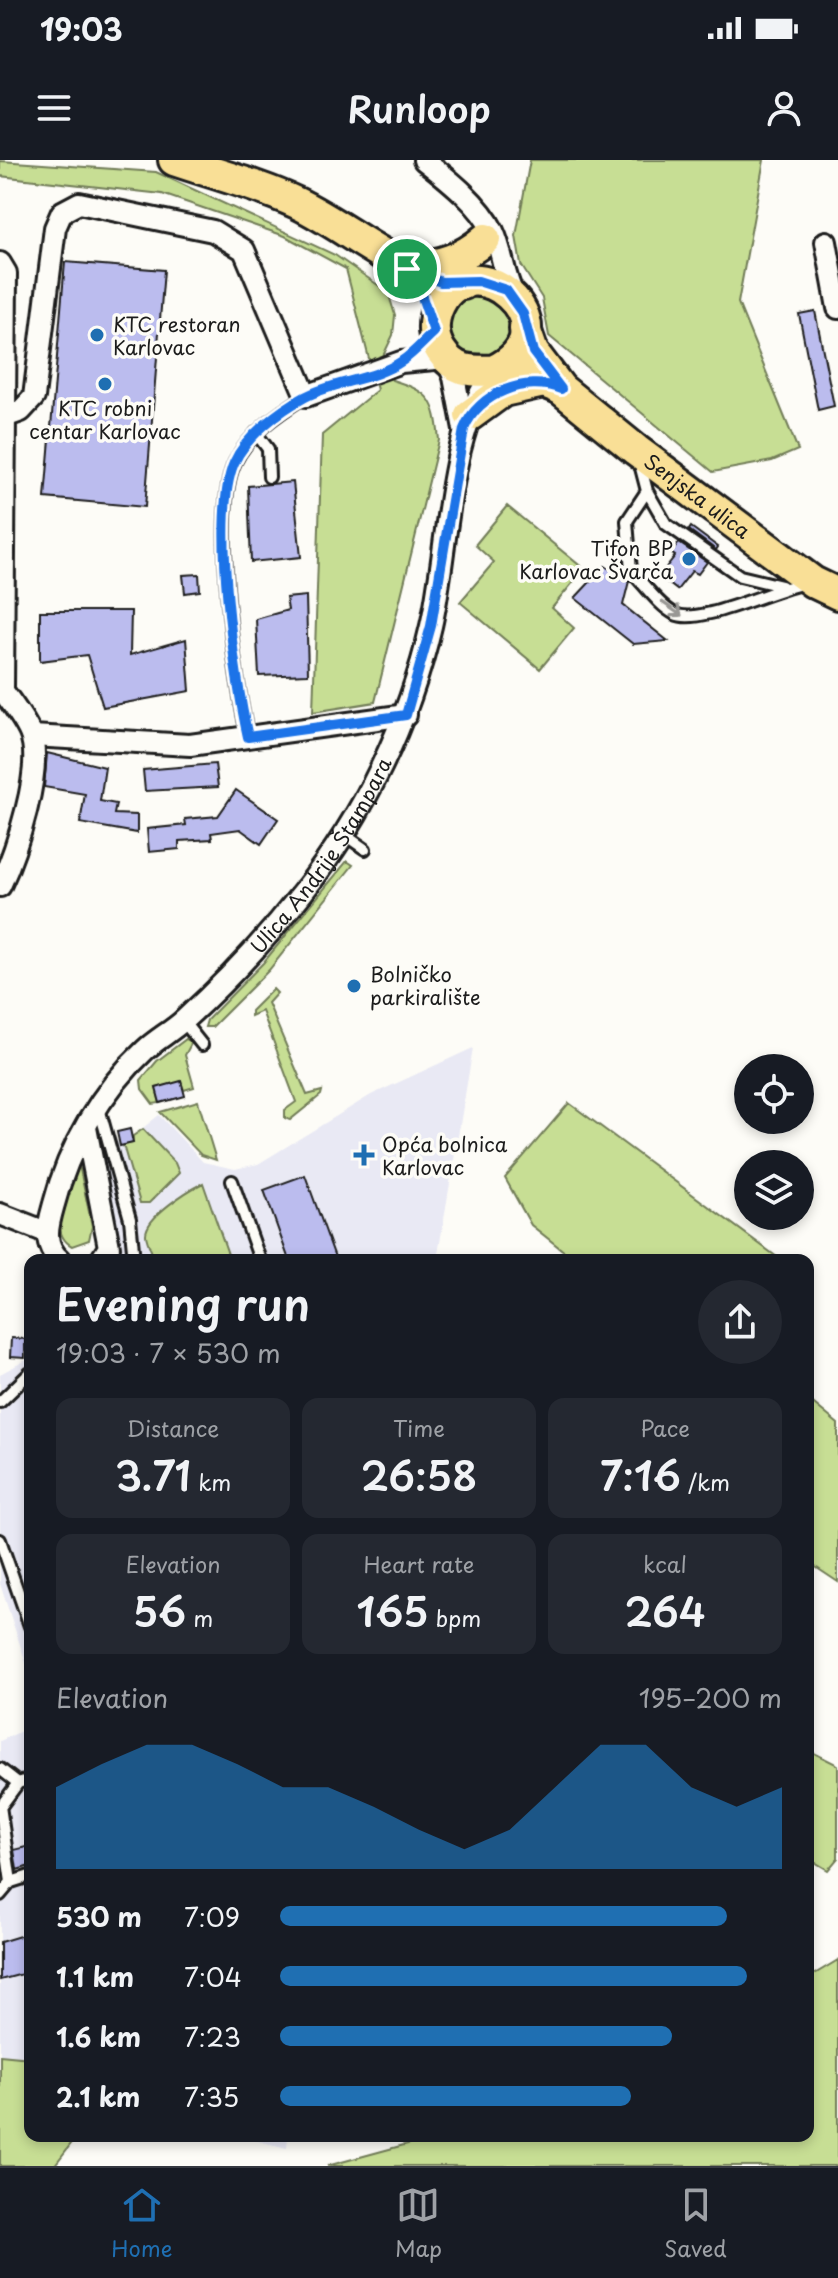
<!DOCTYPE html>
<html lang="en">
<head>
<meta charset="utf-8">
<style>
	body { margin:0; font-family:"Playpen Sans",sans-serif; background:#242831; color:#f1f3f6; height:100vh; display:flex; flex-direction:column; font-size:30px; white-space:nowrap }
	* { box-sizing:border-box; margin:0 }
	p { font-size:26px; color:#9ea1a6 }
	.icon { flex:none; width:44px; height:44px; fill:none; stroke:currentColor; stroke-width:2; stroke-linecap:round; stroke-linejoin:round }
	.map { position:relative; flex:1; overflow:hidden }
	.panel { position:absolute; left:24px; top:1094px; width:790px; height:888px; display:flex; flex-direction:column; background:#171b24; border-radius:16px; box-shadow:0 4px 12px #0003 }
	.panel>* { flex:none }
	.controls { position:absolute; left:734px; top:894px; display:grid; gap:16px }
	.controls a { display:grid; place-items:center; width:80px; height:80px; border-radius:50%; background:#171b24; box-shadow:0 4px 12px #0003; font-size:40px }
	.pin { position:absolute; display:grid; place-items:center; width:68px; height:68px; color:#fff; margin:-34px; border:4px solid #fff; border-radius:50%; box-shadow:0 2px 8px #0007 }
	.round { display:grid; place-items:center; flex:none; width:84px; height:84px; border-radius:42px; background:#242831 }
	.headline { display:flex; align-items:center; justify-content:space-between; height:136px; padding:0 32px }
	h1 { font-size:44px; font-weight:600; line-height:60px }
	.metrics { display:grid; grid-template-columns:repeat(3,1fr); gap:12px; height:136px; padding:8px 32px }
	.metrics div { display:grid; align-content:center; border-radius:16px; background:#242831; text-align:center }
	.metrics b { font-size:40px; font-weight:600 }
	.metrics small { font-size:22px; font-weight:400 }
	.metrics p { font-size:22px }
	.chart { height:224px; padding:16px 32px }
	.chart p { display:flex; justify-content:space-between }
	.chart svg { width:100%; height:144px; margin-top:8px; fill:#1f6fb2; opacity:.7 }
	ul { padding:0 32px; list-style:none; font-size:26px }
	li { display:grid; grid-template-columns:128px 96px 1fr; align-items:center; height:60px }
	li i { height:20px; border-radius:10px; background:#1f6fb2 }
	.status { display:flex; justify-content:space-between; align-items:center; height:56px; padding:0 40px; background:#171b24; direction:ltr }
	.status svg { height:22px; fill:currentColor }
	header { display:flex; justify-content:space-between; align-items:center; height:104px; padding:0 32px; background:#171b24; font-size:36px; font-weight:600 }
	.tabs { display:flex; justify-content:space-around; align-items:center; height:112px; border-top:2px solid #363941; background:#171b24; font-size:22px; color:#9ea1a6 }
	.tabs a { display:grid; justify-items:center; gap:4px }
	.tabs .selected { color:#1f6fb2 }
	.map>svg:first-child { display:block }
	.built { fill:#e9e9f4 }
	.green { fill:#c7de94; stroke:#727d58; stroke-width:2 }
	.building { fill:#bbbcee; stroke:#1c1c1c; stroke-width:2 }
	.lines { fill:none; stroke-linecap:round; stroke-linejoin:round }
	.service-casing { stroke:#1c1c1c; stroke-width:16 }
	.minor-casing { stroke:#1c1c1c; stroke-width:26 }
	.primary-casing { stroke:#1c1c1c; stroke-width:36 }
	.service { stroke:#fdfcf7; stroke-width:10 }
	.minor { stroke:#fdfcf7; stroke-width:20 }
	.primary { stroke:#f9df96; stroke-width:30 }
	.oneway { stroke:#989794 }
	.route-casing { stroke:#fff; stroke-width:16 }
	.route { stroke:#1a73e8; stroke-width:10 }
	.poi-dot { fill:#1f6fb2; stroke:#fdfcf7; stroke-width:3 }
	.labels { text-anchor:middle; dominant-baseline:central; stroke-width:7; stroke-linejoin:round; paint-order:stroke }
	.poi-label { font-size:20px; fill:#1c1c1c; stroke:#fdfcf7; text-anchor:start }
	.street-label { font-size:20px; fill:#1c1c1c; stroke:#fdfcf7 }
</style>
</head>
<body>
<div class="status"><b>19:03</b><svg viewBox="0 0 49 12"><path d="M0 12V9h3v3zM5 12V6h3v6zM10 12V3h3v9zM15 12V0h3v12zM26 1h20v11H26zM47 4h2v5h-2z"/></svg></div>
<header><svg class="icon" aria-label="menu" viewBox="0 0 24 24"><path d="M4 6h16M4 12h16M4 18h16"/></svg>Runloop<svg class="icon" aria-label="person" viewBox="0 0 24 24"><circle cx="12" cy="8" r="4"/><path d="M4 21q1-7 8-7t8 7"/></svg></header>
<div class="map">
<svg width="838" height="2006" viewBox="0 0 838 2006">
	<rect width="100%" height="100%" fill="#fdfcf7"/>
	<filter id="ink" filterUnits="userSpaceOnUse"><feTurbulence type="fractalNoise" baseFrequency=".0125" numOctaves="2"/><feDisplacementMap in="SourceGraphic" scale="16" xChannelSelector="R" yChannelSelector="G"/><feConvolveMatrix kernelMatrix="1 2 1 2 8 2 1 2 1" color-interpolation-filters="sRGB"/></filter>
	<g filter="url(#ink)">
		<path class="built" d="M473 888 437 1100H111L94 989 133 976 159 955 203 1002 235 1009 258 1004 371 935Z
			M30 1198V1515L0 1424V1214Z
			M30 1567V1898L0 1895V1581Z
			M246 1976H288L287 1988 258 1981Z"/>
		<path class="green" d="M530 0H764L738 143 798 290 772 301 713 312 549 176 542 138 521 105 516 76Z
			M0 1 156 12 335 95 388 132 395 155 393 175 382 198 392 220C431 232 435 240 439 280L375 542 313 552 322 275 377 230 346 109 285 76 162 34 0 16Z
			M473 132 496 136 514 165 508 187 479 203 450 188C447 154 442 150 473 132Z
			M507 346 584 409 552 448 574 468 540 509 460 442 494 402 475 385Z
			M347 701 353 705 269 810 212 867H205L207 860 263 803Z
			M273 829 277 833 268 843 307 935 322 931 321 935 290 960 285 958V950L296 942 262 851 251 856V851Z
			M186 879 192 882 185 895 194 927 184 930 181 922 156 928 160 943 153 944 142 929 141 920 157 901Z
			M198 941 216 1000 201 995 160 952Z
			M569 943 781 1100H575L531 1065 505 1018Z
			M143 969 175 1003 179 1013 149 1043H140L123 985 133 983V976Z
			M78 1000 92 1066 89 1080 72 1086C45 1072 68 1021 78 1000Z
			M203 1023 230 1100H155C152 1092 147 1083 146 1075 145 1057 189 1030 203 1023Z
			M808 1239 838 1264V1422L808 1402Z
			M808 1590 838 1605V1698L828 1710 808 1698Z
			M838 1800V2006H327L437 1976H808V1818Z
			M0 1895 30 1898V1976H77L54 2006H0Z"/>
		<path class="building" d="M65 102 164 110 145 347 45 338Z
			M815 151 834 246 818 250 799 154Z
			M293 322 301 397 251 402 248 326Z
			M691 367 718 387 716 390 689 370Z
			M679 383 707 402 698 414 692 411 677 430 659 416 675 396 671 393Z
			M605 406 629 421 623 445 668 481 633 484 575 438Z
			M199 414 200 431 185 433 183 415Z
			M306 436 308 514 259 516 256 459 288 450 286 438Z
			M40 451H131L130 495 186 479 190 531 103 547 87 495 40 501Z
			M47 593 105 607 100 641 116 644 114 654 137 655V673L80 663 85 634 44 627Z
			M215 604 218 627 145 631 143 610Z
			M236 630 278 659 261 684 240 669 211 673 212 679 179 681V689L149 692 147 669 186 665 185 659 218 656Z
			M181 921 185 936 160 943 156 928Z
			M130 969 133 983 120 986 117 972Z
			M305 1015 336 1100H289L264 1030Z
			M11 1178 25 1179V1198L10 1197Z
			M30 1686V1706L17 1710 14 1690Z
			M23 1775 30 1812 0 1820V1782Z"/>
		<g class="lines">
			<g class="service-casing">
				<path id="service" d="M256 273 268 289 269 317
					M640 304 647 331 666 364 740 416 782 426
					M647 331 627 361 631 411C644 424 659 446 675 454 700 466 774 428 806 423
					M248 577C235 522 211 351 235 302 249 273 279 253 306 236
					M345 675 365 689
					M183 861 202 885
					M99 948 130 1059 134 1100
					M232 1021 260 1100
					M0 1242 30 1213
					M0 1380 30 1466
					M0 1609 18 1623 1 1646
					M18 1623 30 1619
					M0 1646 11 1722
					M0 1735 11 1722 30 1716"/>
			</g>
			<g class="minor-casing">
				<g id="minor">
					<path d="M424 0C448 19 479 43 493 71 503 92 503 115 514 136"/>
					<path d="M826 82 838 148"/>
					<path d="M0 103 6 113 3 531C12 544 24 559 30 573 45 607 15 694 0 726"/>
					<path d="M7 256 21 251 34 237 55 68 62 52 79 43 213 71 244 90 306 236 401 202 446 198 454 217 464 269"/>
					<path d="M32 576 190 585 406 555"/>
					<path d="M86 968 109 1087 101 1100"/>
					<path d="M0 1054 46 1072"/>
					<path id="s1" d="M60 1100C42 1084 48 1065 54 1044 68 988 102 930 145 890 157 879 172 871 184 860 227 821 267 778 303 732 364 655 409 562 431 466 449 389 446 273 495 210"/>
				</g>
			</g>
			<g class="primary-casing">
				<g id="primary">
					<path d="M174 0C215 14 259 25 297 43 353 70 400 117 463 124"/>
					<path d="M411 108C441 105 462 99 485 79"/>
					<path id="s2" d="M525 169 533 192 561 229 636 290 813 422 838 434"/>
					<path d="M495 210C580 167 467 73 437 150 432 164 433 179 441 191 460 220 485 207 513 212 529 215 544 222 559 228"/>
					<path d="M470 255 503 231 539 223"/>
				</g>
			</g>
			<use href="#service" class="service"/>
			<use href="#minor" class="minor"/>
			<use href="#primary" class="primary"/>
		</g>
		<defs><path id="oneway-shaft" d="M-6 0H5M1.5-3L5.5 0L1.5 3" fill="none" stroke-width="1.6" stroke-linecap="round" stroke-linejoin="round" transform="scale(2)"/></defs>
		<use class="oneway" href="#oneway-shaft" transform="translate(672 449) rotate(35)"/>
	</g>
	<g class="lines" filter="url(#ink)">
		<g class="route-casing">
			<path id="route" d="M399 105 441 122 478 121 506 130 523 154 533 192 561 229C526 215 478 233 464 269L431 466 406 555 248 577C235 519 211 356 234 303 246 276 279 251 305 237 334 221 375 220 402 201 414 193 424 181 434 172L421 134Z"/>
		</g>
		<use href="#route" class="route"/>
	</g>
	<g class="poi-dot">
		<circle cx="97" cy="175" r="8"/>
		<circle cx="105" cy="224" r="8"/>
		<circle cx="689" cy="399" r="8"/>
		<circle cx="354" cy="826" r="8"/>
		<path d="M360 983h8v8h8v8h-8v8h-8v-8h-8v-8h8z"/>
	</g>
	<g class="labels">
		<g class="poi-label">
			<text x="113" y="164">KTC restoran<tspan x="113" dy="23">Karlovac</tspan></text>
			<text x="105" y="248" text-anchor="middle">KTC robni<tspan x="105" dy="23">centar Karlovac</tspan></text>
			<text x="673" y="388" text-anchor="end">Tifon BP<tspan x="673" dy="23">Karlovac Švarča</tspan></text>
			<text x="370" y="814">Bolničko<tspan x="370" dy="23">parkiralište</tspan></text>
			<text x="382" y="984">Opća bolnica<tspan x="382" dy="23">Karlovac</tspan></text>
		</g>
		<g class="street-label">
			<text stroke="none"><textPath href="#s2" startOffset="244">Senjska ulica</textPath></text>
			<text stroke="none"><textPath href="#s1" startOffset="506">Ulica Andrije Štampara</textPath></text>
		</g>
	</g>
</svg>
<div class="controls">
<a><svg class="icon" aria-label="locate" viewBox="0 0 24 24"><circle cx="12" cy="12" r="6"/><path d="M12 2v4M12 18v4M2 12h4M18 12h4"/></svg></a>
<a><svg class="icon" aria-label="layers" viewBox="0 0 24 24"><path d="M12 4l9 5-9 5-9-5zM3 14l9 5 9-5"/></svg></a>
</div>
<div class="pin" style="left:407px;top:109px;background:#1e9e55"><svg class="icon" aria-label="arrive" viewBox="0 0 24 24"><path d="M6 21V4h12l-3 4 3 4H6"/></svg></div>
<section class="panel">
<div class="headline"><div><h1>Evening run</h1><p>19:03 · 7 × 530 m</p></div><a class="round"><svg class="icon" aria-label="share" viewBox="0 0 24 24"><path d="M12 15V3M7 8l5-5 5 5M5 13v7h14v-7"/></svg></a></div>
<div class="metrics">
<div><p>Distance</p><b>3.71<small> km</small></b></div>
<div><p>Time</p><b>26:58</b></div>
<div><p>Pace</p><b>7:16<small> /km</small></b></div>
</div>
<div class="metrics">
<div><p>Elevation</p><b>56<small> m</small></b></div>
<div><p>Heart rate</p><b>165<small> bpm</small></b></div>
<div><p>kcal</p><b>264</b></div>
</div>
<div class="chart"><p><span>Elevation</span>195–200 m</p>
<svg viewBox="0 0 160 44" preserveAspectRatio="none"><path d="M0 44V19L10 12L20 6L30 6L40 12L50 19L60 19L70 25L80 32L90 38L100 32L110 19L120 6L130 6L140 19L150 25L160 19V44z"/></svg>
</div>
<ul>
<li><b>530 m</b>7:09<i style="width:89%"></i></li>
<li><b>1.1 km</b>7:04<i style="width:93%"></i></li>
<li><b>1.6 km</b>7:23<i style="width:78%"></i></li>
<li><b>2.1 km</b>7:35<i style="width:70%"></i></li>
</ul>
</section>
</div>
<nav class="tabs">
<a class="selected"><svg class="icon" aria-label="home" viewBox="0 0 24 24"><path d="M3 11l9-7 9 7M6 9v11h12V9"/></svg>Home</a>
<a><svg class="icon" aria-label="map" viewBox="0 0 24 24"><path d="M3 6l6-2 6 2 6-2v14l-6 2-6-2-6 2zM9 4v14M15 6v14"/></svg>Map</a>
<a><svg class="icon" aria-label="saved" viewBox="0 0 24 24"><path d="M7 4h10v16l-5-4-5 4z"/></svg>Saved</a>
</nav>
</body>
</html>
